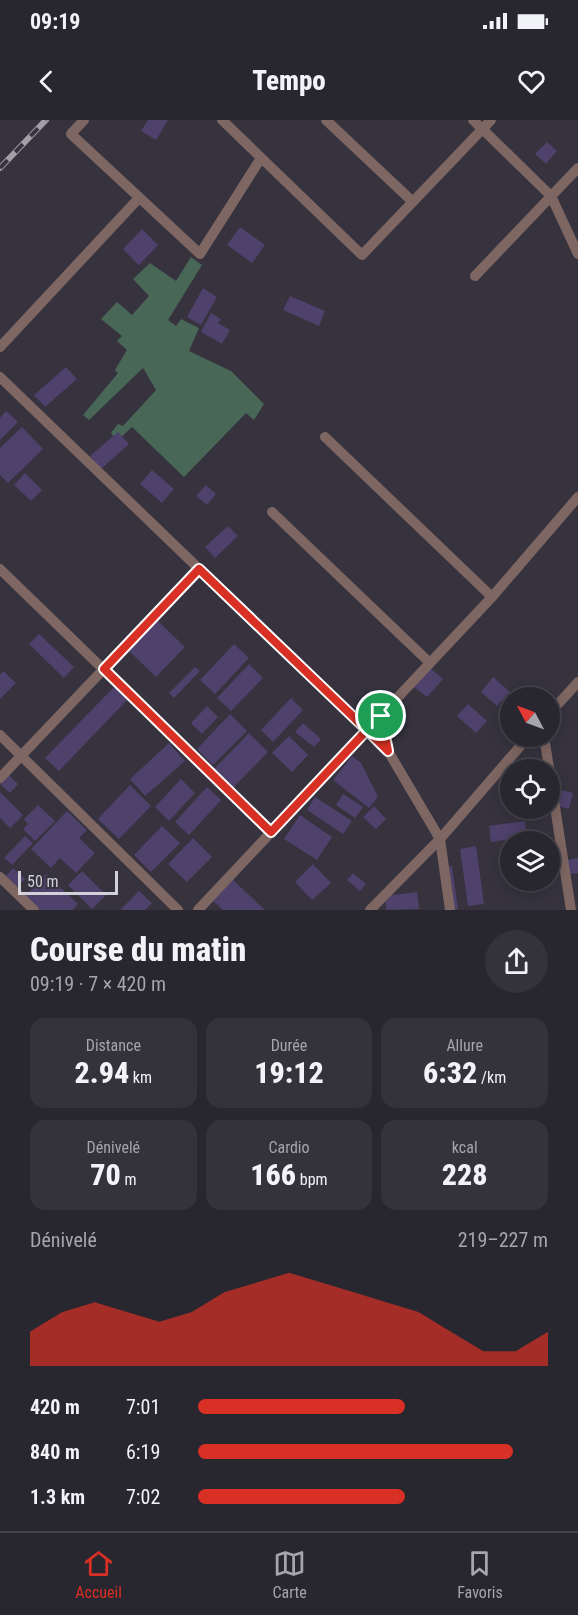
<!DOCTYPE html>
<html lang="fr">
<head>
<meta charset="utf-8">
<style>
	body { margin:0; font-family:"Roboto Condensed",sans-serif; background:#34323b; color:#f1f3f6; height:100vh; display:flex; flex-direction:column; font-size:22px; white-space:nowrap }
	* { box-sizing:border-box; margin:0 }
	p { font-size:20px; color:#a5a5aa }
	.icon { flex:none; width:33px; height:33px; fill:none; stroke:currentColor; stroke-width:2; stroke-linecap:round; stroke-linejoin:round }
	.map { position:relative; height:790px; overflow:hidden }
	.panel { display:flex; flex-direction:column; background:#28262f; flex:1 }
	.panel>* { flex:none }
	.needle { width:39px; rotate:311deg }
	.buttons { position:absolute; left:500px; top:567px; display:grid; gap:12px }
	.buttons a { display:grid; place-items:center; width:60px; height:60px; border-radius:50%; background:#28262f; box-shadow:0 3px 15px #0003,0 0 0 2px #44434b; font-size:30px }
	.scale { position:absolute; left:18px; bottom:15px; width:100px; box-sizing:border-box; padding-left:6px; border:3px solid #d2d0d8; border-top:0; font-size:16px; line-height:21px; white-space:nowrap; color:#d2d0d8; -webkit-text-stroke:4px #36333f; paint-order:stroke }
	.pin { position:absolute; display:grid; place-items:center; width:51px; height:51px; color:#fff; margin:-26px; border:3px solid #fff; border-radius:50%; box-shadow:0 2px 6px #0007 }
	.round { display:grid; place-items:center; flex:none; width:63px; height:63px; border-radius:32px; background:#34323b }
	.head { display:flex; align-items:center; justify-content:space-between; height:102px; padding:0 30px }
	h1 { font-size:33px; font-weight:800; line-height:45px }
	.stats { display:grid; grid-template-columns:repeat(3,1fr); gap:9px; height:102px; padding:6px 30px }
	.stats div { display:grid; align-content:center; border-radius:15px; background:#34323b; text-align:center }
	.stats b { font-size:30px; font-weight:800 }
	.stats small { font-size:16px; font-weight:400 }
	.stats p { font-size:16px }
	.chart { height:168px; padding:12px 30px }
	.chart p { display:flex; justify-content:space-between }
	.chart svg { width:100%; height:108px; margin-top:6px; fill:#d93025; opacity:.7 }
	ul { padding:0 30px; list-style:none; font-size:20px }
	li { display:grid; grid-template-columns:96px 72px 1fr; align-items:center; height:45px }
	li i { height:15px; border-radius:8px; background:#d93025 }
	.status { display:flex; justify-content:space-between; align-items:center; height:42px; padding:0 30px; background:#28262f; direction:ltr }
	.status svg { height:16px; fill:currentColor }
	header { display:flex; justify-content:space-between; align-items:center; height:78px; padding:0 30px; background:#28262f; font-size:27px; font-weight:800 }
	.menu { display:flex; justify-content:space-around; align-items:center; height:84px; border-top:2px solid #44434b; background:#28262f; font-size:16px; color:#a5a5aa }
	.menu a { display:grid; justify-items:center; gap:3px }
	.menu .current { color:#d93025 }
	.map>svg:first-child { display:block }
	.green { fill:#486757 }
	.building { fill:#4e416b }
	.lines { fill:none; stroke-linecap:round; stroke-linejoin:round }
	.street { stroke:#7e6662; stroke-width:10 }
	.rail-casing { stroke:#a29fa9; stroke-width:6 }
	.rail { stroke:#36333f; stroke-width:4; stroke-dasharray:11; stroke-linecap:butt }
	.route-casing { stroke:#fff; stroke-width:12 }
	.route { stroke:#d93025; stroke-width:8 }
</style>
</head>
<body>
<div class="status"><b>09:19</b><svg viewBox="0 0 49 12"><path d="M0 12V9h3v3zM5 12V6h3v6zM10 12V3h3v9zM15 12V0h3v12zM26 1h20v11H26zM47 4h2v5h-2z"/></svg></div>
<header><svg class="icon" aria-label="back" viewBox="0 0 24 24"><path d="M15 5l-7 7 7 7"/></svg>Tempo<svg class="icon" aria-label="heart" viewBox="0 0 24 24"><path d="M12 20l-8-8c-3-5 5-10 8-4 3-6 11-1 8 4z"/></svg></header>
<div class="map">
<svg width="578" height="790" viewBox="0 0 578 790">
	<rect width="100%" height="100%" fill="#36333f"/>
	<path class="green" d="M191 137 202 145 168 200 176 206 181 199 199 208 189 231 231 251 264 284 254 300 246 293 184 357 132 307 117 321 111 313 118 304 123 306 156 270 143 248 89 300 83 295 118 253 115 250 127 230 117 221 122 216 101 199 117 182 132 195 149 176 133 159 150 143 176 161Z"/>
	<path class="building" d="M148 0H168L156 20 141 11Z
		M547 22 557 31 546 44 535 34Z
		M240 107 265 125 252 143 227 125Z
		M142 109 158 125 139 145 123 129Z
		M203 168 217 177 201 205 187 197Z
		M290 176 325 191 319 206 283 190Z
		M211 193 221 199 218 203 230 210 222 224 201 212Z
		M66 247 77 259 45 287 34 275Z
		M6 291 18 302 0 320V298Z
		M22 307 43 329 8 363 0 355V328Z
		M118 312 129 324 101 349 90 336Z
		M152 350 174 369 162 383 140 364Z
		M25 353 42 370 31 381 14 365Z
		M206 365 216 374 207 385 196 376Z
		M228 406 238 416 215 438 205 427Z
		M158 501 185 527 156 557 129 531Z
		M39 514 74 547 64 558 29 524Z
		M234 524 249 538 215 574 200 560Z
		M249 544 263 558 231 591 217 578Z
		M195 547 200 551 174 578 169 573Z
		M430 548 443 559 427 577 414 567Z
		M3 551 16 563 0 579V555Z
		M493 557 510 572 497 586 481 572Z
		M115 566 128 579 59 651 45 638Z
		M291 578 303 590 273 622 261 610Z
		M468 584 487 601 476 613 457 596Z
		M207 586 218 597 202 614 191 603Z
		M230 594 247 611 213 645 197 629Z
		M303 603 321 619 314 627 295 612Z
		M249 613 268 632 233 668 214 649Z
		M289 616 308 635 292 652 272 633Z
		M169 623 185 641 145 676 130 659Z
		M352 636 361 643 378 677 369 688 333 660Z
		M2 649 18 664 10 673 0 664V652Z
		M181 659 195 673 169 701 155 687Z
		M130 665 151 686 119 719 98 699Z
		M207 667 221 680 189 715 175 702Z
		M562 670 573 673 569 689 557 686Z
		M0 672 23 695 10 708 0 698Z
		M343 674 363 687 355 698 336 685Z
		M315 677 352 701 343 714 307 690Z
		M38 685 55 701 35 721 23 709 28 704 24 699Z
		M374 686 386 699 376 709 363 697Z
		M67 691 87 710 79 718 95 733 76 753 60 738 51 748 31 729Z
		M300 695 332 717 317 740 284 719Z
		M525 701 527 717 491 722 489 706Z
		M162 706 180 723 151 752 134 735Z
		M25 716 33 723 12 745 4 738Z
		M193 718 212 737 187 762 168 744Z
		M476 726 484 784 468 786 460 729Z
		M578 738V753L569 754 566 740Z
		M313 744 331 763 312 780 295 762Z
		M452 746 458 789 453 790 444 747Z
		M13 748 25 759 17 767 6 756Z
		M82 751 106 775 92 789 68 765Z
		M353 753 366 764 360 771 347 760Z
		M46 754 78 784 72 790H34L23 779Z
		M233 760 265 790H223L213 781Z
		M139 771 152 783 145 790H120Z
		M417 772 419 789 386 790 385 776Z"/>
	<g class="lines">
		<path class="street" d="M84 0 71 14 200 134 261 38
			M222 0 362 135 491 0
			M326 0 413 82
			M473 0 551 76 578 134
			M475 156 578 48
			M0 227 139 78
			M0 257 388 631
			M325 317 492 477
			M272 392 430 543
			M0 449 271 712
			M549 594 578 562
			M381 596 388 631 440 719 450 790
			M0 615 178 790
			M544 616 571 790
			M0 658 199 449
			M0 757 34 790
			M198 790 492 477 578 377
			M370 790 440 719 529 616"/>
		<g class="rail-casing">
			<path id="rail" d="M0 48 46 0"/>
		</g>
		<use href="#rail" class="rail"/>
	</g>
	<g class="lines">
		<g class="route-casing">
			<path id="route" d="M381 596 367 610 199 449 104 549 271 712 367 610 388 631 381 596"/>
		</g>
		<use href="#route" class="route"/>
	</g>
</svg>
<div class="buttons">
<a><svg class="needle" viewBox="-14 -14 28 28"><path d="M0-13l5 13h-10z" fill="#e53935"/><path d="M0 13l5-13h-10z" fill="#a5a5aa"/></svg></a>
<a><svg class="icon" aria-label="locate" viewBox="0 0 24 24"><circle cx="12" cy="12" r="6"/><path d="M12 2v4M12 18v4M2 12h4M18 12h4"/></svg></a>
<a><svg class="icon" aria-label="layers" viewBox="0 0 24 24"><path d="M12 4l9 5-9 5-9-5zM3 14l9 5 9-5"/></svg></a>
</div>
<div class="scale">50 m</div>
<div class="pin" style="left:381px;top:596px;background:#1e9e55"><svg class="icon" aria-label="arrive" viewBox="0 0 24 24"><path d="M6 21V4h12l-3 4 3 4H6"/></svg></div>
</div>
<section class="panel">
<div class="head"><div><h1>Course du matin</h1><p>09:19 · 7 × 420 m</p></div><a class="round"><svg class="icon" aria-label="share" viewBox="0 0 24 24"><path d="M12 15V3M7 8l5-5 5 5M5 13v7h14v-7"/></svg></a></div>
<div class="stats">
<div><p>Distance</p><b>2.94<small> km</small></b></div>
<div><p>Durée</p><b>19:12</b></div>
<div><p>Allure</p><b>6:32<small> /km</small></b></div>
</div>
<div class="stats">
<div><p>Dénivelé</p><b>70<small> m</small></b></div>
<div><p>Cardio</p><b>166<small> bpm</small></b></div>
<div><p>kcal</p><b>228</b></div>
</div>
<div class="chart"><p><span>Dénivelé</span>219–227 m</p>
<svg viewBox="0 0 160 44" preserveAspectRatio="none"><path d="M0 44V30L10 22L20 18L30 22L40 26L50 22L60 14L70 10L80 6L90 10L100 14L110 18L120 22L130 30L140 38L150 38L160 30V44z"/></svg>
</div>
<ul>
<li><b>420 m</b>7:01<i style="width:59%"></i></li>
<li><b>840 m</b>6:19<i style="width:90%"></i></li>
<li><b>1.3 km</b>7:02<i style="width:59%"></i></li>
</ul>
</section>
<nav class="menu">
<a class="current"><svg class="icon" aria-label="home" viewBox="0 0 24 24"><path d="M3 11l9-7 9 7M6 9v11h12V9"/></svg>Accueil</a>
<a><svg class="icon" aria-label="map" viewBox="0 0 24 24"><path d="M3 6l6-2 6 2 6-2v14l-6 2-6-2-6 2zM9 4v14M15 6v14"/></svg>Carte</a>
<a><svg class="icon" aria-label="saved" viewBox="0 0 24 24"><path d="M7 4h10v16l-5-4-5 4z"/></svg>Favoris</a>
</nav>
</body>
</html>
